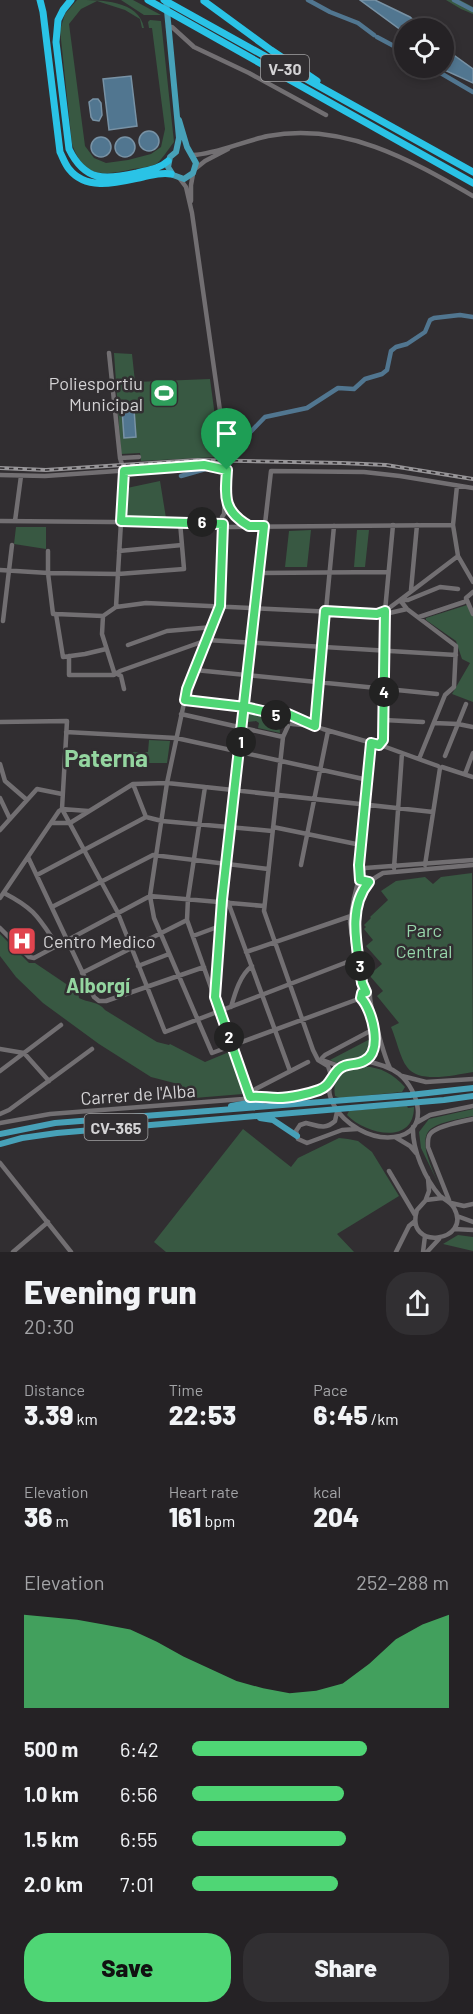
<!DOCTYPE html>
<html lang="en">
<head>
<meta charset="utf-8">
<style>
	body { margin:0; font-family:Barlow,sans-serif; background:#312f32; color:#f1f3f6; height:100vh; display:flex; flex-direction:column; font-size:22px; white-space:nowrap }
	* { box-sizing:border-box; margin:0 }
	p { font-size:20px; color:#a3a4a7 }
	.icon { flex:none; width:33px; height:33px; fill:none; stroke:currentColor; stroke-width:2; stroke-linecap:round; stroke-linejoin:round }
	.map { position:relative; height:1252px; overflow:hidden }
	.drawer { display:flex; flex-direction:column; background:#252225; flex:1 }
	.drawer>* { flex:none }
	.controls { position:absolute; left:394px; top:18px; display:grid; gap:12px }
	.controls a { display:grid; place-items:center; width:60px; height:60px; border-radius:50%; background:#252225; box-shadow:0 3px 9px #0003,0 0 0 2px #423f42; font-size:30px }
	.pin { position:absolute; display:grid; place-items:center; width:51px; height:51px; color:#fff; margin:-62px -26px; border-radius:50% 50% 50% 0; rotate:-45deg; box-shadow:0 0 6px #0007 }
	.pin .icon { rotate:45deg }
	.km { position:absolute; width:30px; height:30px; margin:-15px; border-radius:50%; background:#222; color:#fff; font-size:16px; line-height:30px; text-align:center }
	.round { display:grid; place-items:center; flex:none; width:63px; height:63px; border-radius:24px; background:#312f32 }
	.overview { display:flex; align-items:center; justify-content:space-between; height:102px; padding:0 24px }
	h1 { font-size:33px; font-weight:800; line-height:45px }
	.figures { display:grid; grid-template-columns:repeat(3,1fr); gap:9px; height:102px; padding:6px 24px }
	.figures div { display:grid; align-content:center }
	.figures b { font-size:26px; font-weight:800 }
	.figures small { font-size:16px; font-weight:400 }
	.figures p { font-size:16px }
	.chart { height:168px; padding:12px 24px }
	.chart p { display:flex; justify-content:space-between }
	.chart svg { width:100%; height:108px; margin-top:6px; fill:#4fd675; opacity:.7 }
	.button { display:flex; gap:12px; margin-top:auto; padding:12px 24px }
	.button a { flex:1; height:69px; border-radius:24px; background:#4fd675; color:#111; font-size:24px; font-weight:800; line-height:69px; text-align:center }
	.button a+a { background:#312f32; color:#f1f3f6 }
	ul { padding:0 24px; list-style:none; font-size:20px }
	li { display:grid; grid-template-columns:96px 72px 1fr; align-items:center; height:45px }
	li i { height:15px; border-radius:8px; background:#4fd675 }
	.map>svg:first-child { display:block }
	.green { fill:#385842 }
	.water { fill:#517690; stroke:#7892a5; stroke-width:1.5 }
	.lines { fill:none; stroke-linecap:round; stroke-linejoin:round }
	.canal { stroke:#517690; stroke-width:4.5 }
	.minor { stroke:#726f72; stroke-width:4.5 }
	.major { stroke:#47a1b8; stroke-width:6 }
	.highway { stroke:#2ac3e6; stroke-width:7 }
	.rail-casing { stroke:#979598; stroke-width:4 }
	.rail { stroke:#312e31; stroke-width:1.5; stroke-dasharray:4.5; stroke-linecap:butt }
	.route-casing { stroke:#fff; stroke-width:12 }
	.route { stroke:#4fd675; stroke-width:8 }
	.labels { text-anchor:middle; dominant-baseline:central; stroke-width:5; stroke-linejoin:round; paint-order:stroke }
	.shield { fill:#312e31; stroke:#a3a2a4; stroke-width:1.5 }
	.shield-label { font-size:16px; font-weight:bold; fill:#d4d3d5 }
	.poi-label { font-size:18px; fill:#d4d3d5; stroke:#312e31; text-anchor:end }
	.park-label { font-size:18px; fill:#97d6ab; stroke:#312e31 }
	.street-label { font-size:18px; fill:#d4d3d5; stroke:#312e31 }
	.neighbourhood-label { font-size:20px; font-weight:bold; fill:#94d5a0; stroke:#312e31 }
	.district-label { font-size:24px; font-weight:bold; fill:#94d5a0; stroke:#312e31 }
</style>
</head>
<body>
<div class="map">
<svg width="473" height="1252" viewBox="0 0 473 1252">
	<rect width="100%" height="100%" fill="#312e31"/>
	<path class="green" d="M77 0C100 0 139 0 144 28H142L140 19 125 10 97 1 81 9 69 24 85 146 94 158 106 163 128 160 151 154 161 147 165 129 152 28H149L148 22 150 20 161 21 174 142C169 148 162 160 156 164 149 167 140 168 133 169 102 176 84 178 72 144L60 30 65 14Z
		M121 0H133L161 15H144Z
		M446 0H460L473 7V14L461 9Z
		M114 353 132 354 135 382 210 379 220 454 217 457 141 461 140 453 121 454Z
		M160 481 166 518H128L125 516 127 488Z
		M16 527H46V549L14 544Z
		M311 530 307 567H285L289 531Z
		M357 530H369L365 567H354Z
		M467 605 473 616V702L452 694 470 663 462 659 456 641 426 620V618Z
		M247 712C263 715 280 714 280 733L258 728 259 723 256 721 248 722 249 719 246 717Z
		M149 740 170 741 167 763H133L132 752H148Z
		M472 873 473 1072C454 1075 419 1084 407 1067 400 1058 396 1038 391 1027L399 1023 377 996 383 991 369 975 382 964 366 946 373 940 364 929 366 927 364 925 371 918 370 917 388 900 381 891 396 881 425 877 433 884 441 877Z
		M0 934 29 963H35L78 992 79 998C88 1003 98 1001 105 1010L157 1042 169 1045 170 1044 205 1062 229 1052 243 1094 182 1099V1085L151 1077 99 1044 43 1003 16 977 0 956Z
		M372 1038 371 1047 366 1057 337 1063 330 1060Z
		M358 1067C378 1065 392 1073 405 1087L402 1092 340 1098 335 1096C332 1079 342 1069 358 1067Z
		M407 1106 408 1108 414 1107C414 1146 365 1134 347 1115L349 1111Z
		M473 1109V1116C460 1119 443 1121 432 1128 415 1139 435 1175 441 1189L421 1148 419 1132 429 1119Z
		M243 1129 291 1167 298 1158 339 1138 348 1139 358 1141 372 1152 399 1196 337 1234 354 1252H166L154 1242Z
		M458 1235 473 1237V1251L443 1244Z"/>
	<path class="water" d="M360 0H375L410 17 422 28H405V33Z
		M444 48 473 69V83L440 68H444Z
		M131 76 137 126 109 130 103 79Z
		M93 99H98L101 103 102 115 99 121 93 120 91 117 89 102Z
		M139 141a10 10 0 1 1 20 0a10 10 0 1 1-20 0Z
		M91 147a10 10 0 1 1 20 0a10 10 0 1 1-20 0Z
		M115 147a10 10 0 1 1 20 0a10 10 0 1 1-20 0Z
		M122 409H134L136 437 124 438Z"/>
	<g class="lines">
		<path class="canal" d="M308 0 330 12 358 23 374 35
			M454 0 473 10
			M377 37 405 52
			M432 68 473 92
			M236 447 265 417 307 408 338 388 354 389 365 379 382 374 387 370 391 351 396 347 407 344 425 332 430 320 434 318 460 315 473 317
			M181 476 209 468"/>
		<path class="minor" d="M168 27H172L194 47 249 73 326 115
			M193 155C216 154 244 141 268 136 344 122 409 159 473 196
			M195 169 205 161 228 149
			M180 179 186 187 192 213 227 460 224 514 222 517 223 524 229 527 453 525
			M191 201V185L193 174
			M109 353 120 458 124 471 116 607
			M120 458 139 457
			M0 475 45 476 204 465 227 470
			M457 486 453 525 458 556 473 582
			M225 500 232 512 246 525
			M0 521 223 523
			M15 521 21 476
			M223 524 220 606 187 689 167 783 150 896 154 918 212 1053 361 998
			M48 551V573L53 614H56L103 616 116 607 146 603 377 614 385 611 400 600H408L440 587 458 589
			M119 551 182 545
			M0 570 48 573 118 574 184 569 180 522
			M259 573 388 572
			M411 590 417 525
			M473 592 466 598 473 614
			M56 614 63 657 85 654 106 649
			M385 614 407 609
			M103 616 102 634 114 672 121 676 124 689
			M419 617 464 602
			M3 621 12 545
			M128 645 167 631 213 627
			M69 656V675H114L120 671 207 640 456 655
			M195 670 437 694
			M185 700 245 707 276 714H288L298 720 323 729 379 745 380 747 383 746 438 766
			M181 714 283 737
			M384 720 423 722
			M0 722 67 721 62 809 117 911 165 1032 355 959
			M434 723 458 724 473 727
			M292 724 304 725
			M288 726 283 737 264 911 313 1050 318 1060 328 1066 332 1078
			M315 726 334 526
			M66 732 176 738 368 780
			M382 744 385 611 393 525
			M445 756 466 704
			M419 759 445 695 454 687 456 646 407 609 400 600 458 556
			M0 764 5 781 27 800
			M442 767 473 777
			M465 774 473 753
			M133 784 146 817
			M205 787 188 898 187 920 250 1097
			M0 798 10 819
			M146 817 162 821 272 831
			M52 823H70L133 784 167 783 205 787 433 812
			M273 827 361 845
			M0 830 37 789 62 794
			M28 857 94 997 99 1001H106L204 967
			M301 865 328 731
			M425 865 440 768
			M394 868 402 753
			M359 873 365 868 473 860
			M37 875 146 817
			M4 893C35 909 38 917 57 945
			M0 898 59 811 62 809 88 811
			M228 902 290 1071
			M52 907 153 855 268 869
			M0 928 29 957 34 958 150 896 264 906
			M193 936 220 926
			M246 952 351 916
			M138 966 169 954
			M82 973 187 920
			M215 997 222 902 271 471 364 472 400 476 473 488
			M369 1000 364 1001 361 998 350 922 354 898 359 878V865L371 743
			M364 1001C372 1021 382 1044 364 1061
			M231 1007C235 993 240 975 252 966
			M0 1049 24 1053 49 1081
			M322 1058 325 1055 374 1029
			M325 1061 342 1067
			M364 1061C377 1063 388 1066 399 1074 419 1090 431 1133 394 1137 345 1143 293 1072 364 1061Z
			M390 1068C385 1059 369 1003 370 995L366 992 362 983C359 958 348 914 361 892 366 883 374 878 383 873L473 865
			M0 1071 61 1025
			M402 1076 426 1082 473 1079
			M248 1093 308 1062
			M337 1112 335 1121C324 1131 317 1125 306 1123L300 1125 296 1131 298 1139 307 1143 342 1130 357 1129
			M0 1114 9 1110 92 1049
			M0 1123 50 1114 243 1099C255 1096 264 1097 276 1098 290 1099 319 1091 330 1083
			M416 1123 430 1115 473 1106
			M413 1127C412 1149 425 1179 440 1196 445 1200 451 1202 454 1208 473 1242 404 1252 417 1210L426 1200 442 1198
			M395 1137 410 1146 416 1153
			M0 1163 71 1252
			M389 1171 415 1215
			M426 1199 429 1191 428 1178
			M449 1200 428 1147C428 1142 427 1137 431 1133 437 1126 463 1121 473 1119
			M451 1203 464 1206 473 1204
			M457 1216 473 1222
			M454 1229 473 1230
			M13 1252 48 1222
			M396 1252 409 1226 415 1221
			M423 1252 425 1236
			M427 1252 439 1239"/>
		<path class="major" d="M166 0 179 138 176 152 170 157 168 167 173 175 184 179 193 173 196 163 187 147 179 120
			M231 1106 277 1098
			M260 1118 273 1120 297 1136
			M0 1134 55 1123 410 1095 473 1088
			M0 1144 22 1138 57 1133 444 1100 473 1096"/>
		<path class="highway" d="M40 0 43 12 60 152C63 158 65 164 69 169 87 192 119 182 143 177 153 175 161 172 171 174
			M71 0 63 10 58 20 56 42 69 149C85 182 105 180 137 173 148 170 159 169 168 161
			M148 0 473 183
			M164 0 473 172
			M204 1 271 50 317 81"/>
		<g class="rail-casing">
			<path id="rail" d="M0 468 46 470 198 460 342 463 386 465 473 479"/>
		</g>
		<use href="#rail" class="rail"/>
	</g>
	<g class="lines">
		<g class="route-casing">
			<path id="route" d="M227 470C225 497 223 511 249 526H264L222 900 215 997 250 1097C262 1096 267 1098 278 1098 290 1098 308 1094 319 1090 330 1086 331 1077 338 1070 346 1062 355 1066 364 1061 384 1052 372 1009 361 998L362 993 366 992 362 983C358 950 346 909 369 882L360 880 359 865 371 743 379 745 383 740 385 611 377 614 325 611 315 726 288 714H276L245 707 185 700 187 689 220 606 223 524 121 521 124 471 204 465 227 470"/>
		</g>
		<use href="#route" class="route"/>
	</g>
	<defs>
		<g id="stadium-square" transform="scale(1.5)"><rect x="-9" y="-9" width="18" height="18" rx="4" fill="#2e9e5b" stroke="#312e31"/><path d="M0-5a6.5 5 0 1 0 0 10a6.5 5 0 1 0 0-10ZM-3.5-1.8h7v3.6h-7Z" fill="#fff"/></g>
		<g id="hospital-square" transform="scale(1.5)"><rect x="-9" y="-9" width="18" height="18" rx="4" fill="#e0444e" stroke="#312e31"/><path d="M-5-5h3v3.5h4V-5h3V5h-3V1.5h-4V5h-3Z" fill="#fff"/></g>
	</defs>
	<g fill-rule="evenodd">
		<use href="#stadium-square" x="164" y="393"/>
		<use href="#hospital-square" x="22" y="941"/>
	</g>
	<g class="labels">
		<g class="shield">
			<rect x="261" y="55" width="48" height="26" rx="4.5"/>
			<rect x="84.5" y="1114" width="63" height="26" rx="4.5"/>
		</g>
		<g class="shield-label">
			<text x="285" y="68">V-30</text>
			<text x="116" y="1127">CV-365</text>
		</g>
		<g class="poi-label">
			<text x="143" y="383">Poliesportiu<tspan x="143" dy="21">Municipal</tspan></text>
			<text x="43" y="941" text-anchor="start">Centro Medico</text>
		</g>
		<g class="park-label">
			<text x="424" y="930">Parc<tspan x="424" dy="21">Central</tspan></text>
		</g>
		<g class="street-label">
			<text transform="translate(138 1094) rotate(-4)">Carrer de l'Alba</text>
		</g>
		<g class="neighbourhood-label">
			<text x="98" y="985">Alborgí</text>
		</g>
		<g class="district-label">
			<text x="106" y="757">Paterna</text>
		</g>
	</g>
</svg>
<div class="controls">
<a><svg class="icon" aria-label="locate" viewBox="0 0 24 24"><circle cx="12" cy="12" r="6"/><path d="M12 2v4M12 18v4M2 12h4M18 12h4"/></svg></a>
</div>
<div class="pin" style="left:227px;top:470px;background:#1e9e55"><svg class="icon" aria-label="arrive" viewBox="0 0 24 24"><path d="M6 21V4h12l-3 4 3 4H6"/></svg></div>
<b class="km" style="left:241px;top:742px">1</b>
<b class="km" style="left:229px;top:1037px">2</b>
<b class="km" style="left:360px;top:966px">3</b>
<b class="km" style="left:384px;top:692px">4</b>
<b class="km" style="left:276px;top:715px">5</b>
<b class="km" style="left:202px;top:522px">6</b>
</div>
<section class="drawer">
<div class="overview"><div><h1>Evening run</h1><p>20:30</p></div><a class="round"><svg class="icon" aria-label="share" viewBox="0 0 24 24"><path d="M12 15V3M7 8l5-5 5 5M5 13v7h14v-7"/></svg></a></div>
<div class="figures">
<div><p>Distance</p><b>3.39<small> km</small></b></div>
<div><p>Time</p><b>22:53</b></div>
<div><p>Pace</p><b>6:45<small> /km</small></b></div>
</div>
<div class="figures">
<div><p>Elevation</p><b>36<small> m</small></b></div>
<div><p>Heart rate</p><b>161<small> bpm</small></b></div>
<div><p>kcal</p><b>204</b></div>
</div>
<div class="chart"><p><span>Elevation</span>252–288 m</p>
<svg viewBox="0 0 160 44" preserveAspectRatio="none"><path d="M0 44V6L10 7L20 8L30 10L40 12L50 17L60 23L70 28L80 33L90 36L100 38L110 37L120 34L130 26L140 16L150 10L160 6V44z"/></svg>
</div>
<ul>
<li><b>500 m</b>6:42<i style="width:68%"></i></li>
<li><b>1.0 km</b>6:56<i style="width:59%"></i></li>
<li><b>1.5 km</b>6:55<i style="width:60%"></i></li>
<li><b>2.0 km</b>7:01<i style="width:57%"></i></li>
</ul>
<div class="button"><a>Save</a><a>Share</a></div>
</section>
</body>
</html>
